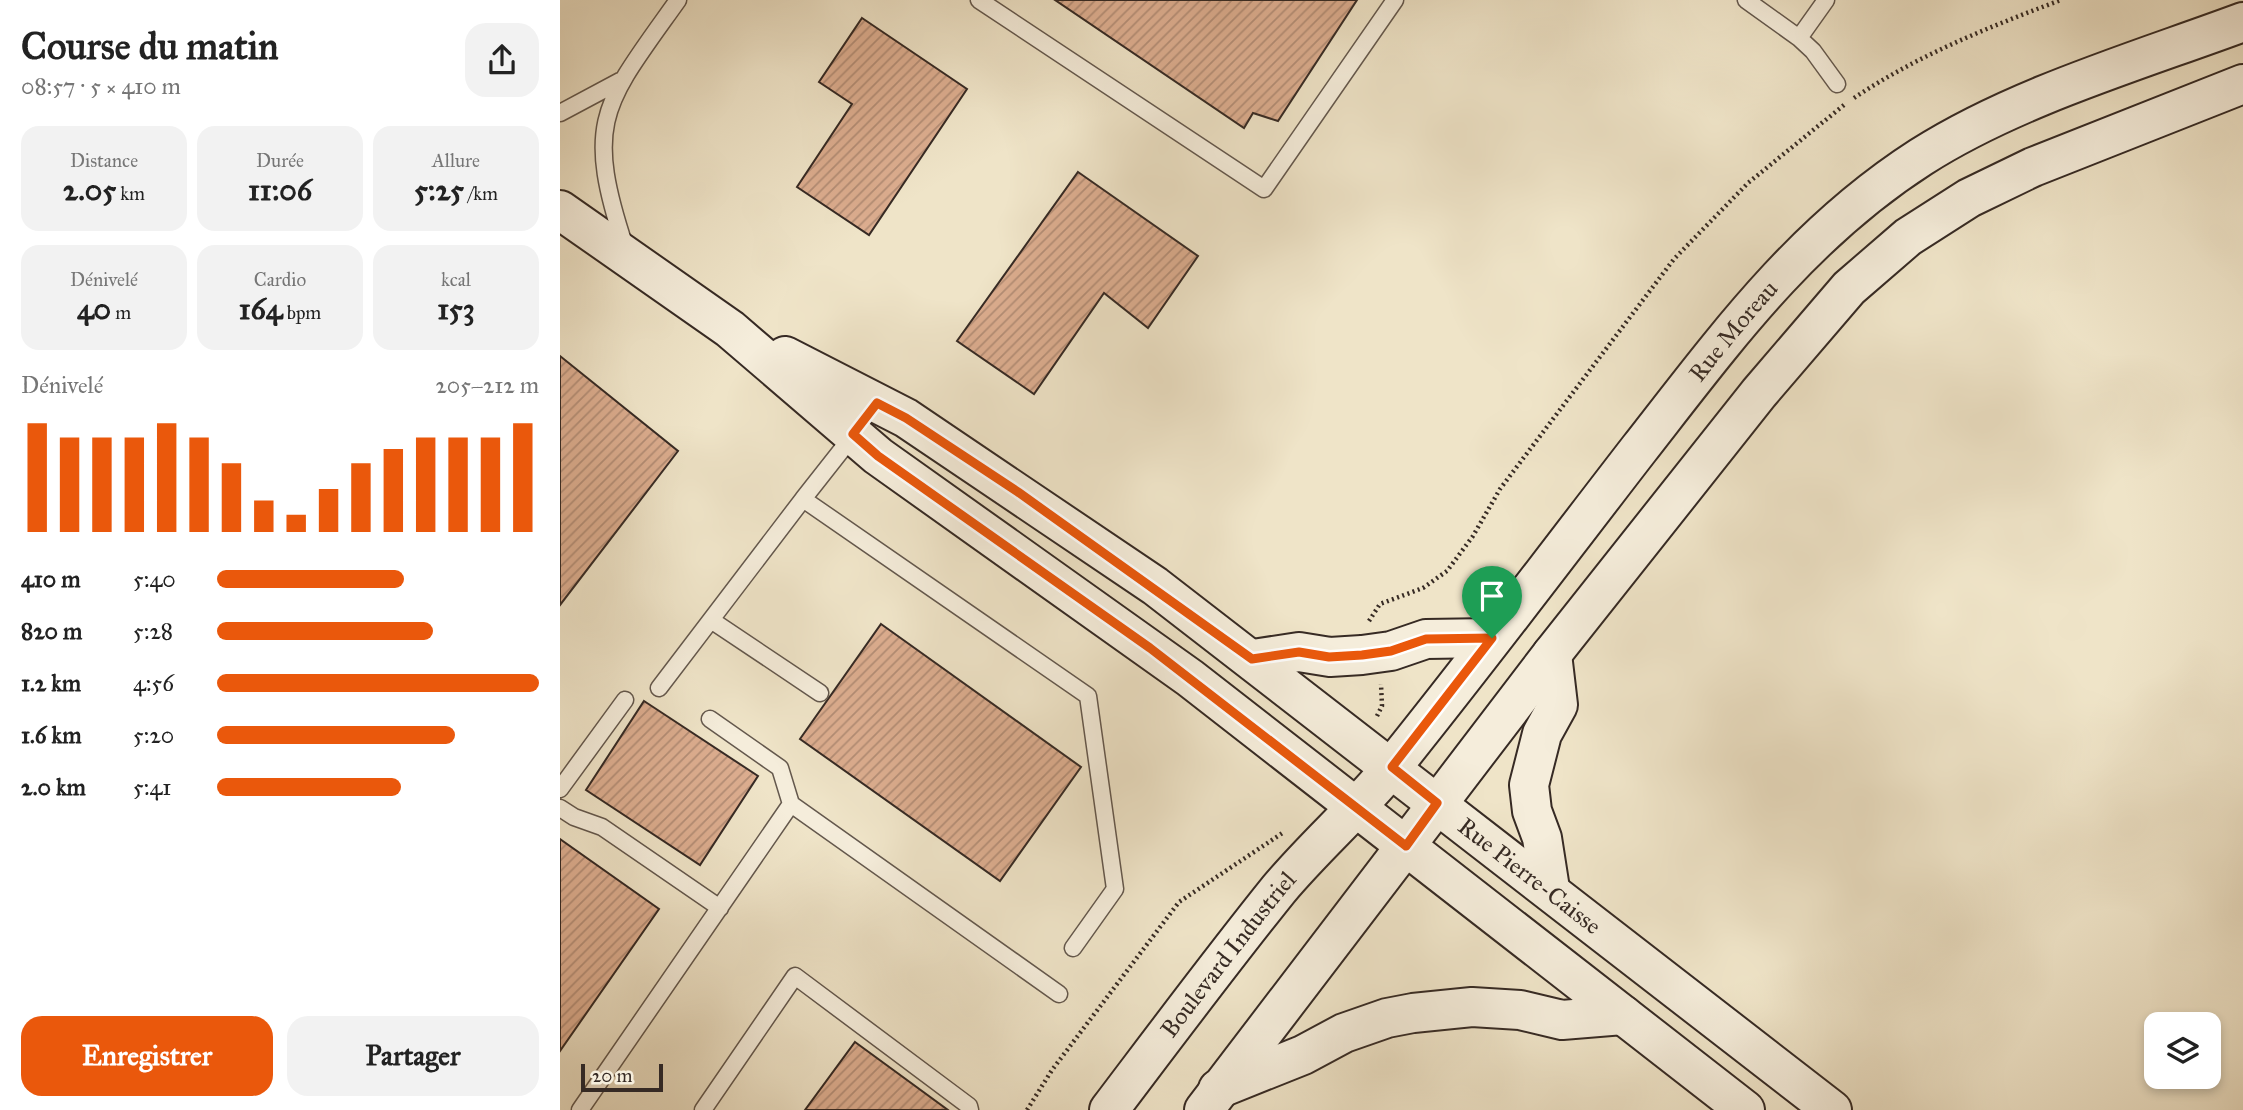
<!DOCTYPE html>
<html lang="fr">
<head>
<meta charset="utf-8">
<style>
	body { margin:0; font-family:"IM FELL Great Primer",serif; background:#f2f2f2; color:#222; height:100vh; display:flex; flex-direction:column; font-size:26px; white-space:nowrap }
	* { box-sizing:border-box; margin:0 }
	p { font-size:23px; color:#767676 }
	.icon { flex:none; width:38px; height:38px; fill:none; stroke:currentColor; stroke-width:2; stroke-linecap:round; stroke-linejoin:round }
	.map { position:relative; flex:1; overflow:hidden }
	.panel { display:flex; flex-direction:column; background:#fff; width:560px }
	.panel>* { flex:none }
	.tools { position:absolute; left:1584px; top:1012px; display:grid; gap:14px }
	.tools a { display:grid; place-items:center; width:77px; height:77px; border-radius:14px; background:#fff; box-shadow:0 4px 10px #0003; font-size:35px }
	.scale { position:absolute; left:21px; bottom:18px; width:82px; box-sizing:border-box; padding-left:7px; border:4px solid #362a24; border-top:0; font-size:19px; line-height:24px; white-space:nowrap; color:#362a24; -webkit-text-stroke:5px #f5eddb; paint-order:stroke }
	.pin { position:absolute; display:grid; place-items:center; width:60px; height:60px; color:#fff; margin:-72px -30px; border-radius:50% 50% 50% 0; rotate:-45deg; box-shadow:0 0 7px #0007 }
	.pin .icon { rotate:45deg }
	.round { display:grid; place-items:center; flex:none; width:74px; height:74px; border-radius:21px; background:#f2f2f2 }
	.overview { display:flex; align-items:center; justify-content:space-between; height:119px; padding:0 21px }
	h1 { font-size:38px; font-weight:800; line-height:52px }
	.figures { display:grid; grid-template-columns:repeat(3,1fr); gap:10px; height:119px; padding:7px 21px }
	.figures div { display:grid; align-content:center; border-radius:18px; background:#f2f2f2; text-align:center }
	.figures b { font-size:30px; font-weight:800 }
	.figures small { font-size:19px; font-weight:400 }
	.figures p { font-size:19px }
	.chart { height:196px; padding:14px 21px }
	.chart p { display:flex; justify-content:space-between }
	.chart svg { width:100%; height:126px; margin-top:7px; stroke:#ea580c; stroke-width:6 }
	.button { display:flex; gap:14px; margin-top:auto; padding:14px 21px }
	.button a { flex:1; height:80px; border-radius:21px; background:#ea580c; color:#fff; font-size:28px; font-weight:800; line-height:80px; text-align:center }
	.button a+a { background:#f2f2f2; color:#222 }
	ul { padding:0 21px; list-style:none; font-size:23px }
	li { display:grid; grid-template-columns:112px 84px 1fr; align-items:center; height:52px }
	li i { height:18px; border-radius:9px; background:#ea580c }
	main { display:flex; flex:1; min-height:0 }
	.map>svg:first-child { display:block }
	.building { fill:url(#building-hatch); stroke:#362a24; stroke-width:2 }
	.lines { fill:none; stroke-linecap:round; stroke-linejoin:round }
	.lane-casing { stroke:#64584d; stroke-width:19 }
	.secondary-casing { stroke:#362a24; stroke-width:42 }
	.path { stroke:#362a24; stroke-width:4.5; stroke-dasharray:2 3.5; stroke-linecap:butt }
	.lane { stroke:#f5eddb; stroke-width:16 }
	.secondary { stroke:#f5eddb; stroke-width:38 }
	.route-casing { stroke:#fff; stroke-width:14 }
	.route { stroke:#ea580c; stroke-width:9 }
	.labels { text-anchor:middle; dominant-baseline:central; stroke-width:5; stroke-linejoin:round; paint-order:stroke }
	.street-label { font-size:24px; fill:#362a24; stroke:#f5eddb }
</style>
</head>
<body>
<main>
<section class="panel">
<div class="overview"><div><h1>Course du matin</h1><p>08:57 · 5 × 410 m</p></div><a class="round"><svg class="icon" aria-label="share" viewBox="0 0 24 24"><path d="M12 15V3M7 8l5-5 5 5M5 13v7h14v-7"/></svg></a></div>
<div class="figures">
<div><p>Distance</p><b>2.05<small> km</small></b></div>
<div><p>Durée</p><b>11:06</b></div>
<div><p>Allure</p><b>5:25<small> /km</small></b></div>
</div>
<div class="figures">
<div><p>Dénivelé</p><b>40<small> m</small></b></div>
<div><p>Cardio</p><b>164<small> bpm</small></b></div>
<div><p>kcal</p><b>153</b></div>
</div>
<div class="chart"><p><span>Dénivelé</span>205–212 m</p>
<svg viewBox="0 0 160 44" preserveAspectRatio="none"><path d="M5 44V6M15 44V11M25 44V11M35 44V11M45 44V6M55 44V11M65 44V20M75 44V33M85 44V38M95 44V29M105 44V20M115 44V15M125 44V11M135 44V11M145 44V11M155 44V6"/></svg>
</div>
<ul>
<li><b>410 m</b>5:40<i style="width:58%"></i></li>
<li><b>820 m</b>5:28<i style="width:67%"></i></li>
<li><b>1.2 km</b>4:56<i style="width:100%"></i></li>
<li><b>1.6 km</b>5:20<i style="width:74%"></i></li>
<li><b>2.0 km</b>5:41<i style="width:57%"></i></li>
</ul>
<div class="button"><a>Enregistrer</a><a>Partager</a></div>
</section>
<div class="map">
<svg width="1683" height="1110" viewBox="0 0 1683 1110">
	<defs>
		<pattern id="building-hatch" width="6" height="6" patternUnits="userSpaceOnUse" patternTransform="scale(1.75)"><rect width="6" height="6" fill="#dcad8f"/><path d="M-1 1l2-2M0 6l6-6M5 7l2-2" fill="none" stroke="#b38d75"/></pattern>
	</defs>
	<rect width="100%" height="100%" fill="#efe4c8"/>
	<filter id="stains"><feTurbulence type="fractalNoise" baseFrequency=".00286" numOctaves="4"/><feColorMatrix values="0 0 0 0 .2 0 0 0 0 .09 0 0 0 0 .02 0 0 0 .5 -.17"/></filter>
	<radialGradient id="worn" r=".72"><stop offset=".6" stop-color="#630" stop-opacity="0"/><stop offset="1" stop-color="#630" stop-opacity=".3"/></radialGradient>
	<path class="building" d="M495 0H797L718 121 693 113 684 128Z
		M302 18 407 89 309 235 237 187 292 104 259 82Z
		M518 172 638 256 588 328 544 293 474 394 397 341Z
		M0 356 118 451 0 605Z
		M321 624 521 767 440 881 240 739Z
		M84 701 198 776 140 865 26 790Z
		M0 839 99 909 0 1051Z
		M295 1042 388 1110H245Z"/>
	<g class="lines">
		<g class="lane-casing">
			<path id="lane" d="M419 0 704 189 835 0
				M1186 0 1239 38 1266 0
				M1239 38 1253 51 1277 84
				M0 113 60 81
				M65 247C23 120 44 104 118 0
				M295 433 243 499 528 696 555 889 513 948
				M151 620 260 693
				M99 688 243 499
				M150 719 220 768 231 804
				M0 789 65 700
				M0 808 14 817 42 827 160 908
				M20 1110 231 804 499 994
				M143 1110 235 976 409 1106 410 1110"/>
		</g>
		<g class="secondary-casing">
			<g id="secondary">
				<path d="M0 210 170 329 318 456 630 678 1185 1110"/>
				<path id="s1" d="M225 356 346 418 595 586 1272 1110"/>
				<path d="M693 659 739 652 770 657 802 655 831 651 866 639 932 638"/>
				<path d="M990 889 982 838 972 811 969 785 982 734 998 705 992 654"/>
				<path d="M658 1089 743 1055 784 1033 827 1018 853 1013 912 1007 960 1010 1002 1020 1063 1015"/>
				<path id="s2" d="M549 1110C605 1036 661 961 719 889 755 846 797 810 832 767 916 663 997 555 1079 449 1165 339 1241 234 1361 157 1455 97 1578 61 1683 22"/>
				<path d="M644 1110 992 654 1199 393 1289 288 1348 237 1409 198 1473 167 1683 84"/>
			</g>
		</g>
		<path class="path" d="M1294 98C1358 55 1429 27 1501 0
			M809 621 820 604 863 588 887 571 913 536 940 489 1114 259 1188 183 1284 105
			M817 716 822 706 821 684
			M467 1110 492 1070 619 902 724 832"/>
		<use href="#lane" class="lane"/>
		<use href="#secondary" class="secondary"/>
	</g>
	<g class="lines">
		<g class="route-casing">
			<path id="route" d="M317 403 346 418 458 492 692 659 739 652 769 657 802 655 831 651 866 639 932 638 832 767 877 803 846 846 590 648 318 456 293 434Z"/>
		</g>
		<use href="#route" class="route"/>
	</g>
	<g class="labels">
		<g class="street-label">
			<text stroke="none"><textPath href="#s2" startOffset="999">Rue Moreau</textPath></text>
			<text stroke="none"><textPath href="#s1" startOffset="910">Rue Pierre-Caisse</textPath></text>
			<text stroke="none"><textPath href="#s2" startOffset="196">Boulevard Industriel</textPath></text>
		</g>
	</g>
	<rect width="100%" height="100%" filter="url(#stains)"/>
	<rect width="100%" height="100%" fill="url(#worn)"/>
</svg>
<div class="tools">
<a><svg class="icon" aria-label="layers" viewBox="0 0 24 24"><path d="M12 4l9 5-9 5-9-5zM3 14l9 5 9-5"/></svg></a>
</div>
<div class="scale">20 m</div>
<div class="pin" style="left:932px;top:638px;background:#1e9e55"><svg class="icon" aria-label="arrive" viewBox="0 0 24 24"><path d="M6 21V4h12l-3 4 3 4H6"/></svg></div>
</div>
</main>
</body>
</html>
